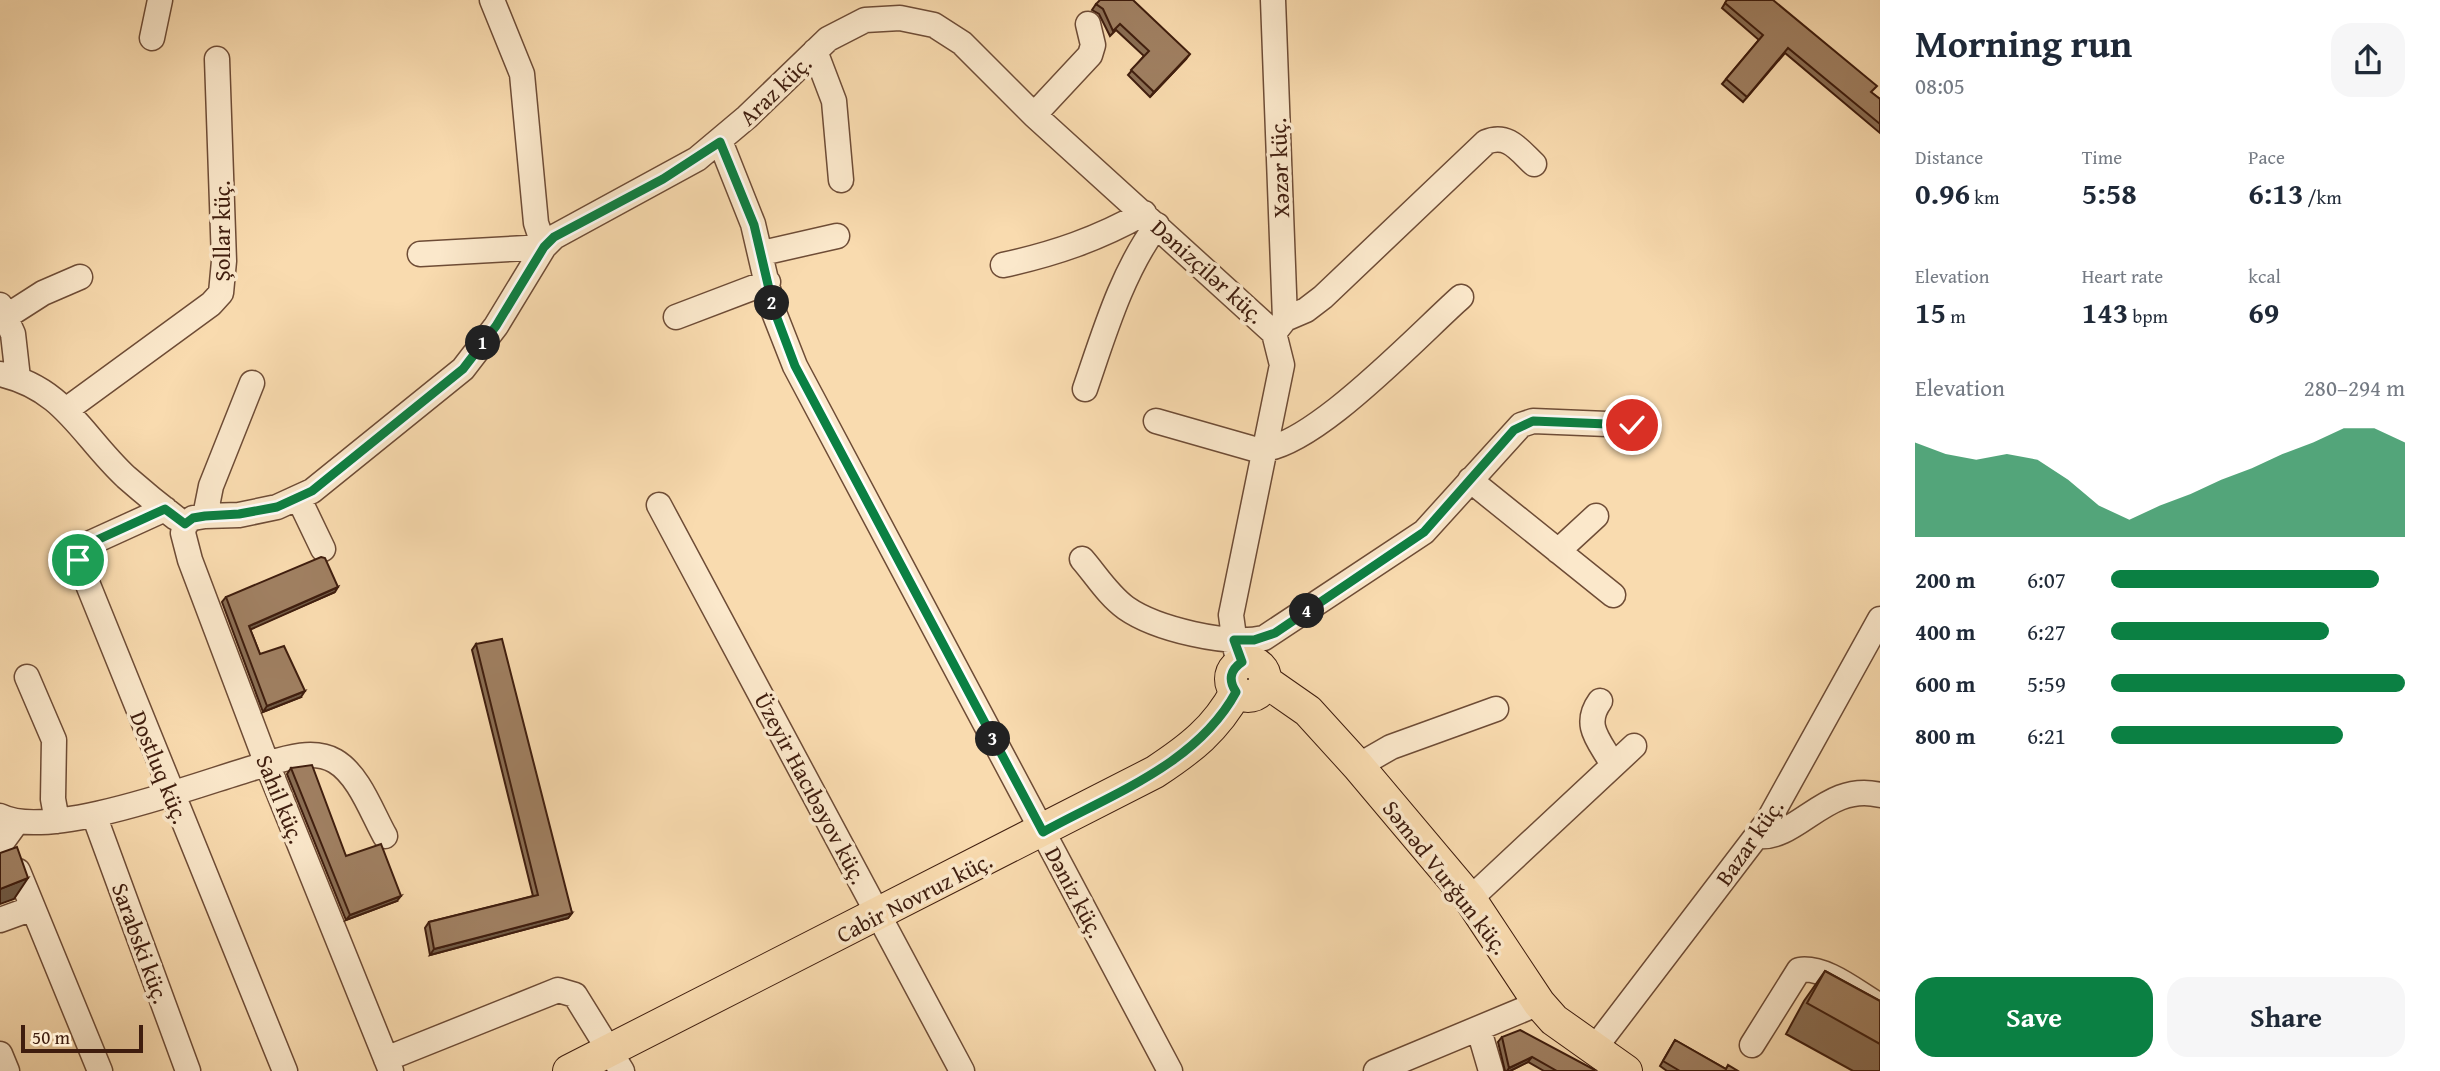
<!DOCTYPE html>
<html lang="en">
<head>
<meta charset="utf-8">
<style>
	body { margin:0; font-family:"Gentium Book Plus",serif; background:#f6f6f7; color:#1f2937; height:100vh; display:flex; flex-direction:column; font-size:26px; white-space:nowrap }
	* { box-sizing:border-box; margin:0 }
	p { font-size:23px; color:#747a83 }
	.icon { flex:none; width:38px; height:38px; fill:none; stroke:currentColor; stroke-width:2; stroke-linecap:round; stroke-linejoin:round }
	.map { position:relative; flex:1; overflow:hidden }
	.details { display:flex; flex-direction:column; background:#fff; width:560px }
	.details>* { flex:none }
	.scale { position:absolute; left:21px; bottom:18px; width:122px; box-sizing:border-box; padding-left:7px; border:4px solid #3f1d0e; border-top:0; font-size:19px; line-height:24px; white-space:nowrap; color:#3f1d0e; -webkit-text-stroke:5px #fbe8cb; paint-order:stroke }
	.pin { position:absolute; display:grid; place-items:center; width:60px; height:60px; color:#fff; margin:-30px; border:4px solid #fff; border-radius:50%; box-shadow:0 2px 7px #0007 }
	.km { position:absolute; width:35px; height:35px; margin:-18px; border-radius:50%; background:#222; color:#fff; font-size:19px; line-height:35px; text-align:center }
	.round { display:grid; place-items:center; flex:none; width:74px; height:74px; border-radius:21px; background:#f6f6f7 }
	.headline { display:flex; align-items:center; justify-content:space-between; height:119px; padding:0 35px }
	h1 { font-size:38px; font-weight:700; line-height:52px }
	.metrics { display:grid; grid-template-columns:repeat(3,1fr); gap:10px; height:119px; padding:7px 35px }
	.metrics div { display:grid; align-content:center }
	.metrics b { font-size:30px; font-weight:700 }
	.metrics small { font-size:19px; font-weight:400 }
	.metrics p { font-size:19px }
	.chart { height:196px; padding:14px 35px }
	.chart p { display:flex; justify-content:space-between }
	.chart svg { width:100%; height:126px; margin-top:7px; fill:#0b8043; opacity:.7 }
	.primary-button { display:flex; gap:14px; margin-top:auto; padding:14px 35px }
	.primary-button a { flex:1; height:80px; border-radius:21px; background:#0b8043; color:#fff; font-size:28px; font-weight:700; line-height:80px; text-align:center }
	.primary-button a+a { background:#f6f6f7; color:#1f2937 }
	ul { padding:0 35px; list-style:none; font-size:23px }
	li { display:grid; grid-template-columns:112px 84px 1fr; align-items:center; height:52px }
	li i { height:18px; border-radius:9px; background:#0b8043 }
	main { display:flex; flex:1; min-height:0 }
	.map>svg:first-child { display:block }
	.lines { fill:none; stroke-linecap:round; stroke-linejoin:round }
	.minor-casing { stroke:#6e4c36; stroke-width:27 }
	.major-casing { stroke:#3f1d0e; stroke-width:34 }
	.minor { stroke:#fbe8cb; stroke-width:24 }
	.major { stroke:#f9dbaf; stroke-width:32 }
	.wall { fill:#8a6e54; stroke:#3f1d0e; stroke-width:2 }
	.shaded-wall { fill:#705a45; stroke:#3f1d0e; stroke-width:2 }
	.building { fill:#a08062; stroke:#3f1d0e; stroke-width:2 }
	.route-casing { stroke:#fff; stroke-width:14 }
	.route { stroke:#0b8043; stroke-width:9 }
	.labels { text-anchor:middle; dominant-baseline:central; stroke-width:7; stroke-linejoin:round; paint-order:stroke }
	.street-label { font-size:23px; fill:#3f1d0e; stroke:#fbe8cb }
</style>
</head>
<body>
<main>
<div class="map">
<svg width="1880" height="1071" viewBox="0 0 1880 1071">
	<rect width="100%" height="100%" fill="#f9dbaf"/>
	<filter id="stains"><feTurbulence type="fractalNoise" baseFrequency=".00286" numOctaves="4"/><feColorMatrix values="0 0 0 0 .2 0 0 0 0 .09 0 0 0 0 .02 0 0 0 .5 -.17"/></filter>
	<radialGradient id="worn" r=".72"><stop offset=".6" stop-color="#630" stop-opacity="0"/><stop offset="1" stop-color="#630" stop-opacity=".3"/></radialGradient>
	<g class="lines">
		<g class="minor-casing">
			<path id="minor" d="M1273 0 1285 319 1274 333
				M152 38 160 0
				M815 51 834 101 841 180
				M1034 115 1090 55 1093 45 1088 24
				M720 141 753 224 773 310 795 366 1170 1071
				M762 253 837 236
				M420 254 544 247 536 223 522 74 492 0
				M1003 265C1054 254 1098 239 1144 213
				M0 305 13 334 18 378
				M7 316 43 293 80 277
				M676 317 768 282
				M1285 319 1306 310 1323 297 1486 142C1508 133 1519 150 1534 164
				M0 374C65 389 81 435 126 477 142 491 159 505 176 518
				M1085 389C1104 334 1122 272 1157 225
				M66 410 211 304 221 293 224 261 217 59
				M1156 421 1254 449C1304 458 1421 332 1461 297
				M1470 480 1613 595
				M299 499 323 549
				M659 505 962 1071
				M165 509 86 545 80 551 78 560 285 1071
				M205 516 211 486 252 383
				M185 524 193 518 205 516 239 515 277 507 312 491 463 369 496 326 544 247 554 237 697 159 747 117 828 39 865 20 900 18 934 25 962 43 1034 115 1274 333 1282 365 1231 615 1236 651 1242 662
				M185 524 183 533 190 560 267 764 391 1071
				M1558 551 1596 516
				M1082 559C1096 575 1108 595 1126 608 1156 629 1228 646 1264 638L1424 532 1521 425 1533 421 1632 425
				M27 677 54 740 53 799 57 821
				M1600 701C1582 726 1600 741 1613 765
				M1358 766 1391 747 1496 709
				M94 815 188 1071
				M0 816C49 841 198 784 253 768 278 761 311 747 335 761 359 775 372 813 385 836
				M1757 836C1797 841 1827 781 1880 795
				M0 845 16 823
				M18 871 100 1071
				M1470 899 1634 746
				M0 920 33 908
				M1479 1030 1491 1071
				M1752 1045 1799 970C1826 966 1857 993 1880 1006
				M1594 1049 1768 821 1880 619
				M0 1054 7 1071
				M386 1059 558 990 575 995 622 1071
				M1376 1071 1539 1003"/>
		</g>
		<g class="major-casing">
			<path id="major" d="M1231 679a17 17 0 1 1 34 0a17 17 0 1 1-34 0Z
				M1265 681 1308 711 1358 766 1470 899 1539 1003 1554 1020 1626 1071
				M569 1071 1155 772C1190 749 1216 729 1236 692"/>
		</g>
		<use href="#minor" class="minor"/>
		<use href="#major" class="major"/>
	</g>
	<path class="wall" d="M1727 0 1872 93 1880 99V133L1785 53 1743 102 1722 84 1759 40 1722 8Z
		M1096 4 1186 59 1150 97 1128 75 1144 56 1116 30 1110 36 1099 14 1092 10Z
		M335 592 250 629 260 654 301 697 263 712 222 602 226 597Z
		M476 644 572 913 568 918 430 955 425 928 429 922 533 896 472 650Z
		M291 768 346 856 397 901 346 920 287 774Z
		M1825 971 1880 1001V1071H1853L1786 1034 1804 1001Z
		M1502 1037 1594 1071H1544L1528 1062 1510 1071H1505L1498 1042Z
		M1675 1040 1726 1069 1738 1071H1667L1660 1066Z"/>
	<path class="shaded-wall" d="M1190 54 1186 59 1150 97 1154 92Z
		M338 587 335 592 245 632 249 626Z
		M305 691 301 697 263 712 267 706Z
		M28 878 14 899 0 904V889Z
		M401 896 397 901 346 920 350 915Z
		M572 913 568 918 430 955 434 949Z
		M1532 1057 1528 1062 1510 1071H1507L1509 1068Z"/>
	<path class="building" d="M1100 0H1133L1190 54 1154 92 1131 70 1149 51 1120 24 1113 31 1103 9 1096 4Z
		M1727 0H1773L1877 86 1871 92 1880 99V124L1788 48 1747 97 1726 79 1763 35 1725 3Z
		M321 557 325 558 338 587 249 626 260 654 284 646 305 691 267 706 226 597Z
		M502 639 572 913 434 949 429 922 538 895 476 644Z
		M312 765 346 856 381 844 401 896 350 915 291 768Z
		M17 847 28 878 0 889V853Z
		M1825 971 1880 1001V1044L1807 1003Z
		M1520 1030 1595 1070 1594 1071H1557L1532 1057 1509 1068 1502 1037Z
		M1675 1040 1726 1069 1728 1065 1738 1071H1680L1663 1061Z"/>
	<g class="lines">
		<g class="route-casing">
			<path id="route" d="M78 560 80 551 86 545 165 509 185 524 193 518 205 516 239 514 277 507 312 491 463 369 496 326 544 247 554 237 663 179 720 142 754 225 774 310 795 366 1043 832C1112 794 1197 764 1236 692 1228 680 1230 670 1242 662L1234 640H1254L1275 633 1424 532 1514 430 1533 421 1632 425"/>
		</g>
		<use href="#route" class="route"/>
	</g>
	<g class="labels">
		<g class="street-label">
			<text transform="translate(775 90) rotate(-44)">Araz küç.</text>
			<text transform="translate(1279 168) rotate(-92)">Xəzər küç.</text>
			<text transform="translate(221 231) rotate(-90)">Şollar küç.</text>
			<text transform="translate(1208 271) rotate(42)">Dәnizçilәr küç.</text>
			<text transform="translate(160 767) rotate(68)">Dostluq küç.</text>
			<text transform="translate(811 788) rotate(62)">Üzeyir Hacıbəyov küç.</text>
			<text transform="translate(281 799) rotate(68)">Sahil küç.</text>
			<text transform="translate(1749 842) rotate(-55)">Bazar küç.</text>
			<text transform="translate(1446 877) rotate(52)">Səməd Vurğun küç.</text>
			<text transform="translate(1075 892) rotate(62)">Dәniz küç.</text>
			<text transform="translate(914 897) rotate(-27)">Cabir Novruz küç.</text>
			<text transform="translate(141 943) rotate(70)">Sarabski küç.</text>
		</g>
	</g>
	<rect width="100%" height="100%" filter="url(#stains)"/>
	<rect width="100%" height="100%" fill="url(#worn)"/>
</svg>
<div class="scale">50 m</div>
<div class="pin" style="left:78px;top:560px;background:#1e9e55"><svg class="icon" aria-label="arrive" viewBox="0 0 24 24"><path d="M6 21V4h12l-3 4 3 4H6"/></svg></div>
<div class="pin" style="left:1632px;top:425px;background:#d93025"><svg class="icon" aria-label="check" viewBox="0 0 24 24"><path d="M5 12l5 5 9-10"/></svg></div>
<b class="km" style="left:483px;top:343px">1</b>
<b class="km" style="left:772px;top:303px">2</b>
<b class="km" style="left:993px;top:739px">3</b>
<b class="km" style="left:1307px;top:611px">4</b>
</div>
<section class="details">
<div class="headline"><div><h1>Morning run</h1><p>08:05</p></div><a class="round"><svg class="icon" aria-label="share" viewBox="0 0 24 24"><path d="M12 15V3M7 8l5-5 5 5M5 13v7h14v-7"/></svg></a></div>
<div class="metrics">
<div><p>Distance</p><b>0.96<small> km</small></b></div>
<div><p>Time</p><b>5:58</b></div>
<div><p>Pace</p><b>6:13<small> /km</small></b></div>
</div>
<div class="metrics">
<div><p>Elevation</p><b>15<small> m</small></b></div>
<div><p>Heart rate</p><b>143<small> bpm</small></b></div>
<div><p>kcal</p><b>69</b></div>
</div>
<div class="chart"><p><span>Elevation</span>280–294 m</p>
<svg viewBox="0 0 160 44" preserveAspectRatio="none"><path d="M0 44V11L10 15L20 17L30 15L40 17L50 24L60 33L70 38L80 33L90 29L100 24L110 20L120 15L130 11L140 6L150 6L160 11V44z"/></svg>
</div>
<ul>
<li><b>200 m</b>6:07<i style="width:91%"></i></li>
<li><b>400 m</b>6:27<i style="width:74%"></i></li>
<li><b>600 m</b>5:59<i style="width:100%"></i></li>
<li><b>800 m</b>6:21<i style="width:79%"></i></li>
</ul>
<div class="primary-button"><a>Save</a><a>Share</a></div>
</section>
</main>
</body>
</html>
